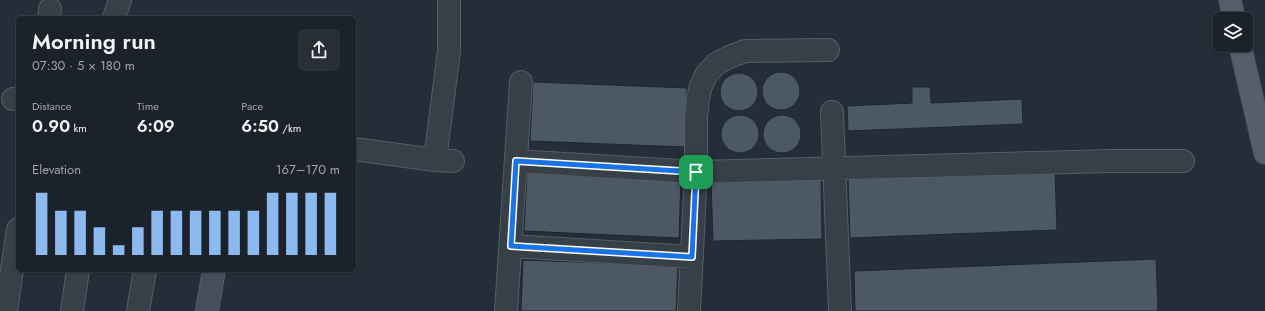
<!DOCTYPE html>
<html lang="en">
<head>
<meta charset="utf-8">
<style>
	body { margin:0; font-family:Jost,sans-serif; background:#282f36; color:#f1f3f6; height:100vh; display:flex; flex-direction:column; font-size:15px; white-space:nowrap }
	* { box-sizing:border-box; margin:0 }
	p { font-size:13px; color:#a0a4a8 }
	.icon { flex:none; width:22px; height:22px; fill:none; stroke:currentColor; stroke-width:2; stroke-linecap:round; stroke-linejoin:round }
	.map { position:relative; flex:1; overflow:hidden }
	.details { position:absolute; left:16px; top:16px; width:340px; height:256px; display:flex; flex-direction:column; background:#1b222a; border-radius:6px; box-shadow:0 1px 3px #0004,0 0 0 1px #393f47 }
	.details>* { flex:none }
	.fabs { position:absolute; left:1213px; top:12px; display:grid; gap:8px }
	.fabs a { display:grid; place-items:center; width:40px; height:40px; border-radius:6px; background:#1b222a; box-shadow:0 1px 3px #0004,0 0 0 1px #393f47; font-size:20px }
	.pin { position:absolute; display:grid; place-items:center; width:34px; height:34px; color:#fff; margin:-17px; border-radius:8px; box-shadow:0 2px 6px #0006 }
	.round { display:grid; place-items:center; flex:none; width:42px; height:42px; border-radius:6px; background:#282f36 }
	.overview { display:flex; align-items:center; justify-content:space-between; height:68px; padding:0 16px }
	h1 { font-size:22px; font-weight:600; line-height:30px }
	.stats { display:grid; grid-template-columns:repeat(3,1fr); gap:6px; height:68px; padding:4px 16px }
	.stats div { display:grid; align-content:center }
	.stats b { font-size:17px; font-weight:600 }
	.stats small { font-size:11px; font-weight:400 }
	.stats p { font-size:11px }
	.chart { height:112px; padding:8px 16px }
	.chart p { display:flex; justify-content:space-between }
	.chart svg { width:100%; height:72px; margin-top:4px; stroke:#8dbaee; stroke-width:6 }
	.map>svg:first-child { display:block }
	.building { fill:#4c5864; stroke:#1e272f }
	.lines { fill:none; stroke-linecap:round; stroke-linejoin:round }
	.street-casing { stroke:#555d66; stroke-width:24 }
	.secondary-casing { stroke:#555d66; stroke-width:24 }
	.primary-casing { stroke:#404952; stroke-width:24 }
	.street { stroke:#374049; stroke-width:22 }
	.secondary { stroke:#454f5b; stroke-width:22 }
	.primary { stroke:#555f69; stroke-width:22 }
	.route-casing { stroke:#fff; stroke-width:8 }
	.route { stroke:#1a73e8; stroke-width:5 }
</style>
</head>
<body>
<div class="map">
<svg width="1265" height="311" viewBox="0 0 1265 311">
	<rect width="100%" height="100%" fill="#242e38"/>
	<path class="building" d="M762 91a19 19 0 1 1 38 0a19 19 0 1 1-38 0Z
		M720 92a19 19 0 1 1 38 0a19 19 0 1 1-38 0Z
		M533 82 687 88 685 147 530 141Z
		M912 87H930L931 103 1022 99 1023 124 848 131 847 106 912 103Z
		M721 134a19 19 0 1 1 38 0a19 19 0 1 1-38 0Z
		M763 134a19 19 0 1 1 38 0a19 19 0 1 1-38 0Z
		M1055 170 1057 230 850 238 848 178Z
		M527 173 681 179 679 238 524 231Z
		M821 178 822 239 713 241 711 180Z
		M1156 259 1158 311H855L854 271Z
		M523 260 678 266 676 311H521Z"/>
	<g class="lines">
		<g class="street-casing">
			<path id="street" d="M49 18 50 9
				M114 18 120 0
				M13 99H18
				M832 112 840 311
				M354 149 435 160 453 161
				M435 160 449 51V0
				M516 161 696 172 1111 161H1183
				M511 246 692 257
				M6 311 18 229
				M72 311 78 270
				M138 311 145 270
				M506 311 521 82
				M689 311 696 172V117L698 98 701 86 706 75 716 64 729 57 745 51 828 50"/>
		</g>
		<g class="secondary-casing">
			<path id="secondary" d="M207 311 214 270"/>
		</g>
		<g class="primary-casing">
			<path id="primary" d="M1230 0 1234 19
				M1240 45 1265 153"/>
		</g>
		<use href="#street" class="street"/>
		<use href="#secondary" class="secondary"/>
		<use href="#primary" class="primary"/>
	</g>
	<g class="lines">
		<g class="route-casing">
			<path id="route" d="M516 161 696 172 692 257 511 246Z"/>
		</g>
		<use href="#route" class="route"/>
	</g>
</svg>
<div class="fabs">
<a><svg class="icon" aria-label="layers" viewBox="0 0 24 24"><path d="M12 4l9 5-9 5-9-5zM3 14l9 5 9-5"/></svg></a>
</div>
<div class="pin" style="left:696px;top:172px;background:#1e9e55"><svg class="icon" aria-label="arrive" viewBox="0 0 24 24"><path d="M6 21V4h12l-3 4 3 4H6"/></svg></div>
<section class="details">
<div class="overview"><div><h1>Morning run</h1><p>07:30 · 5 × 180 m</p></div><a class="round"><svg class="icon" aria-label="share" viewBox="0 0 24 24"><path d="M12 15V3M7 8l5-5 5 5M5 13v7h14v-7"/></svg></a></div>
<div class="stats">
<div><p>Distance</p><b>0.90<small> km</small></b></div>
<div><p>Time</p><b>6:09</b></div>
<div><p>Pace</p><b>6:50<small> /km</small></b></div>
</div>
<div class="chart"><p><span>Elevation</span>167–170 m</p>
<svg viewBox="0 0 160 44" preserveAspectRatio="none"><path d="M5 44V6M15 44V17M25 44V17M35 44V27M45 44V38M55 44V27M65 44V17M75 44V17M85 44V17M95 44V17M105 44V17M115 44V17M125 44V6M135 44V6M145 44V6M155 44V6"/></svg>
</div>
</section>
</div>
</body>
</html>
